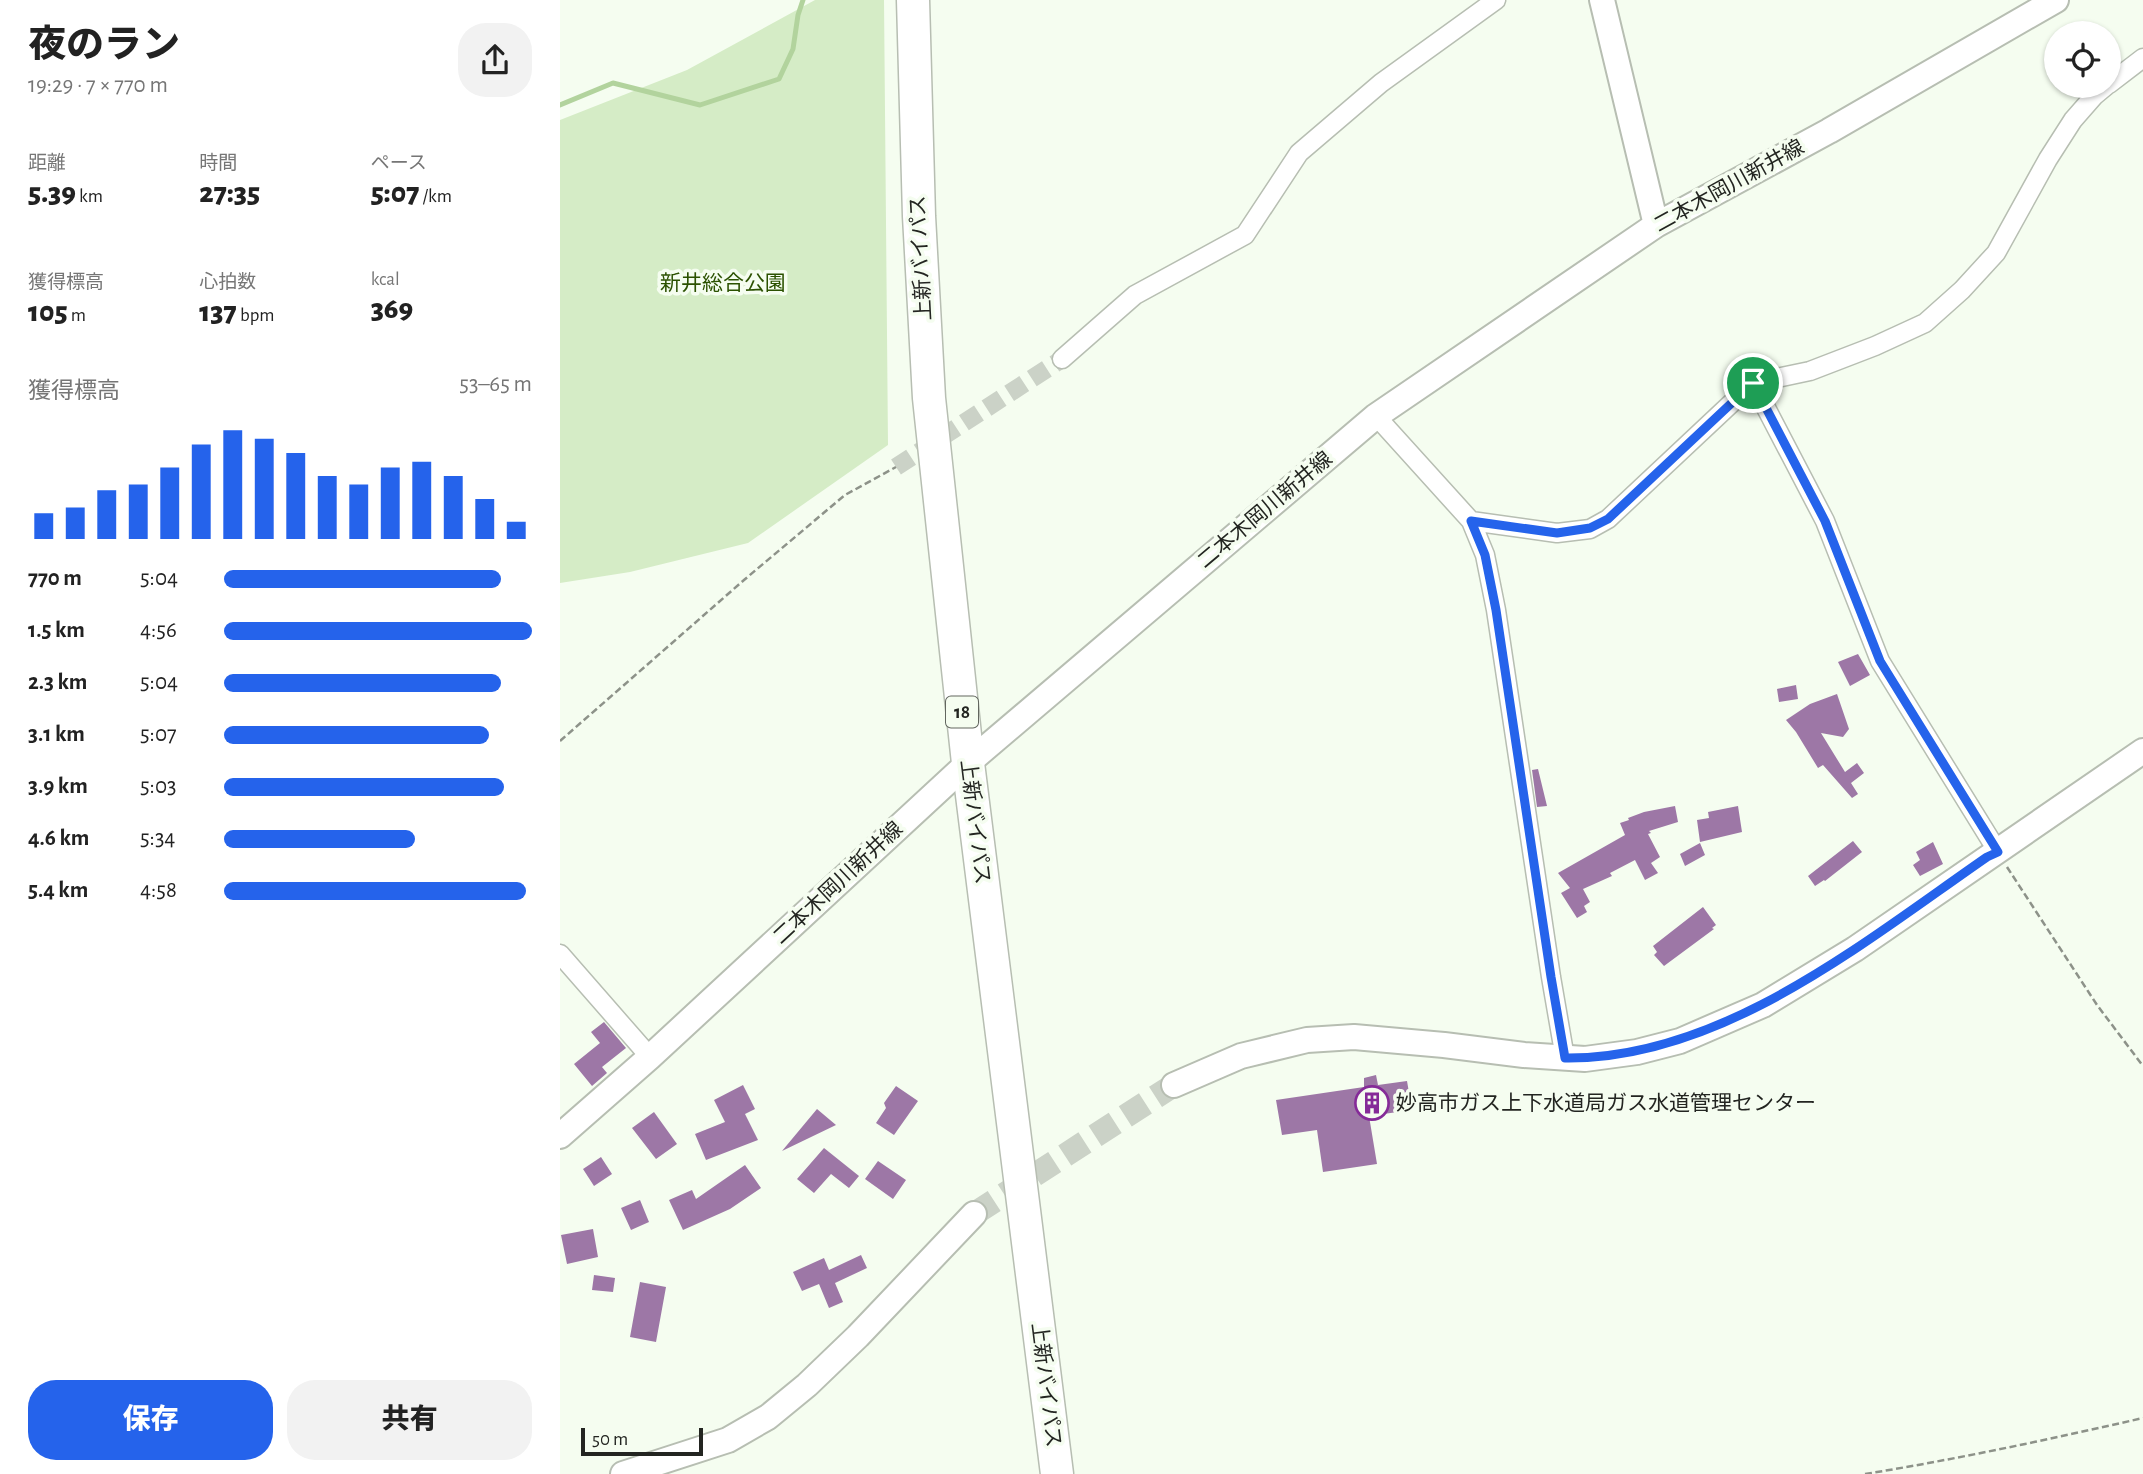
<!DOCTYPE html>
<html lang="ja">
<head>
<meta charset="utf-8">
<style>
	body { margin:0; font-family:"Alegreya Sans","Noto Sans JP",sans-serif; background:#f2f2f2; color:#222; height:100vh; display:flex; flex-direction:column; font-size:26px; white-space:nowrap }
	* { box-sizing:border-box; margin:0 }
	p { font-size:23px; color:#767676 }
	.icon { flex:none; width:38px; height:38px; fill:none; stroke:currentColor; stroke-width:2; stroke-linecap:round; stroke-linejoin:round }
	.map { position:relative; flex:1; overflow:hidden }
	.drawer { display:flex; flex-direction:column; background:#fff; width:560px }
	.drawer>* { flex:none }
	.tools { position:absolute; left:1484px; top:21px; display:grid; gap:14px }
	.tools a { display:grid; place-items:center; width:77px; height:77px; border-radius:50%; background:#fff; box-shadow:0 2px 5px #0004; font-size:35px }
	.scale { position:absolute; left:21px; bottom:18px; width:122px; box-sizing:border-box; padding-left:7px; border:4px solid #232521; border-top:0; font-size:19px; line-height:24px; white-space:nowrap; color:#232521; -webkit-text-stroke:5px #f5fdf0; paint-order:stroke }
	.pin { position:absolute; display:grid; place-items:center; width:60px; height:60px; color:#fff; margin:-30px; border:4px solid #fff; border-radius:50%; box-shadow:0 2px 7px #0007 }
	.round { display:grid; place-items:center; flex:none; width:74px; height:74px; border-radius:28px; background:#f2f2f2 }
	.overview { display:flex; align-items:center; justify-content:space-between; height:119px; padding:0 28px }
	h1 { font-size:38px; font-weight:800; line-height:52px }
	.metrics { display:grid; grid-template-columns:repeat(3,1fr); gap:10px; height:119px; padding:7px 28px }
	.metrics div { display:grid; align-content:center }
	.metrics b { font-size:30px; font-weight:800 }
	.metrics small { font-size:19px; font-weight:400 }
	.metrics p { font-size:19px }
	.chart { height:196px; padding:14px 28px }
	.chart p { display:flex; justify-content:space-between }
	.chart svg { width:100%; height:126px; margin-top:7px; stroke:#2563eb; stroke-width:6 }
	.cta { display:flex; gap:14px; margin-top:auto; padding:14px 28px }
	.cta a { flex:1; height:80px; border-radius:28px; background:#2563eb; color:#fff; font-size:28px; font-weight:800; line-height:80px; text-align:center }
	.cta a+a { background:#f2f2f2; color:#222 }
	ul { padding:0 28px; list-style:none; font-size:23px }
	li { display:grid; grid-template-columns:112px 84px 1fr; align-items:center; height:52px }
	li i { height:18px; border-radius:9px; background:#2563eb }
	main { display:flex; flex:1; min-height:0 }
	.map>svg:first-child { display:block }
	.green { fill:#d5ecc6 }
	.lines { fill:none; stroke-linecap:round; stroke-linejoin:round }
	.stream { stroke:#b2d39d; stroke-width:5 }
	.building { fill:#9d77a6 }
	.street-tunnel { stroke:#cbd2c7; stroke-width:18; stroke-dasharray:18 9; stroke-linecap:butt }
	.secondary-tunnel { stroke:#cbd2c7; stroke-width:24; stroke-dasharray:24 12; stroke-linecap:butt }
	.street-casing { stroke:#b7beb2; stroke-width:21 }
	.secondary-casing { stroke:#b7beb2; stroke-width:28 }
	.highway-casing { stroke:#b7beb2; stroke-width:35 }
	.path { stroke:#8d9289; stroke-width:2.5; stroke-dasharray:7 3.5; stroke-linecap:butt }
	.street { stroke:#fff; stroke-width:18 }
	.secondary { stroke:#fff; stroke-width:24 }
	.highway { stroke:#fff; stroke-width:32 }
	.route-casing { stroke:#fff; stroke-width:14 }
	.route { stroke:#2563eb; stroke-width:9 }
	.labels { text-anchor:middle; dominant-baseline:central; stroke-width:7; stroke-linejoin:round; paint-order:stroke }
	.shield { fill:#f5fdf0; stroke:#62665f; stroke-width:2 }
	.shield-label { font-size:19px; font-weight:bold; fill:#232521 }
	.street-label { font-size:21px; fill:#232521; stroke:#f5fdf0 }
	.park-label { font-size:21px; fill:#2b5100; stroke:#f5fdf0 }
	.poi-label { font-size:21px; fill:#232521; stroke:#f5fdf0; text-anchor:start }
</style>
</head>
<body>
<main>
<section class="drawer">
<div class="overview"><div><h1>夜のラン</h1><p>19:29 · 7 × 770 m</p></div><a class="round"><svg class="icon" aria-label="share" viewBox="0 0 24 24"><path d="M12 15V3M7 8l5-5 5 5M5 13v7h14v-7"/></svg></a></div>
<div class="metrics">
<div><p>距離</p><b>5.39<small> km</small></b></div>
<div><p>時間</p><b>27:35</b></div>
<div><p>ペース</p><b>5:07<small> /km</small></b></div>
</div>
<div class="metrics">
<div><p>獲得標高</p><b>105<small> m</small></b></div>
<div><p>心拍数</p><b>137<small> bpm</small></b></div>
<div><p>kcal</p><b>369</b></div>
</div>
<div class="chart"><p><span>獲得標高</span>53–65 m</p>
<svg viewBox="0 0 160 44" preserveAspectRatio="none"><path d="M5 44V35M15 44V33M25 44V27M35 44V25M45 44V19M55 44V11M65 44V6M75 44V9M85 44V14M95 44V22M105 44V25M115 44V19M125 44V17M135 44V22M145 44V30M155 44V38"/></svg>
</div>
<ul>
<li><b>770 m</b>5:04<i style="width:90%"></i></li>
<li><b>1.5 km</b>4:56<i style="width:100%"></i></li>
<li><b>2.3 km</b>5:04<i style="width:90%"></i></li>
<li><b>3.1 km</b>5:07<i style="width:86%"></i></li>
<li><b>3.9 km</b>5:03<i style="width:91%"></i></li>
<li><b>4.6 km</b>5:34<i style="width:62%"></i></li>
<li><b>5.4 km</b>4:58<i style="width:98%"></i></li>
</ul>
<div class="cta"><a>保存</a><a>共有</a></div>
</section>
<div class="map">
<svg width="1583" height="1474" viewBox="0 0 1583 1474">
	<rect width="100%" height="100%" fill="#f5fdf0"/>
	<path class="green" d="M255 0H324L328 445 188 543 70 572 0 583V120L127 70Z"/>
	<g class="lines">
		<path class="stream" d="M0 105 53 83 140 105 219 79 233 49 238 15 243 0"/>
	</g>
	<path class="building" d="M1298 654 1310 675 1290 686 1278 662Z
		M1236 685 1238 699 1219 702 1217 689Z
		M1277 694 1289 729 1283 737 1261 733 1285 772 1297 763 1304 773 1291 783 1298 794 1292 798 1263 765 1258 768 1236 732 1226 720 1250 704Z
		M978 769 987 806 977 807 972 770Z
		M1115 806 1118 822 1089 831 1091 833 1088 834 1100 857 1091 863 1098 873 1085 880 1075 860 1050 873 1052 876 1023 889 1030 902 1024 906 1027 912 1017 918 1001 893 1010 888 998 873 1065 835 1060 823 1069 820 1068 818 1084 812Z
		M1178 806 1182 832 1140 842 1137 820 1149 818 1148 812Z
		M1293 841 1302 852 1265 881 1264 880 1255 886 1248 876Z
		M1373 842 1383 864 1360 876 1353 865 1360 860 1356 852Z
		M1140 843 1145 855 1125 866 1120 854Z
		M1143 907 1156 925 1152 928 1154 929 1104 966 1094 955 1097 952 1093 946Z
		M44 1022 66 1048 42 1067 47 1073 32 1086 14 1064 40 1043 31 1032Z
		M816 1075 818 1085 847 1081 852 1110 809 1116 817 1164 763 1172 757 1130 722 1135 716 1100 804 1087V1078Z
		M183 1085 195 1109 185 1114 198 1140 146 1160 135 1134 165 1122 154 1100Z
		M336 1086 358 1101 334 1135 316 1123 326 1108 324 1103Z
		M257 1109 276 1125 222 1151Z
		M94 1112 117 1144 96 1159 72 1128Z
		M264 1148 299 1176 289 1188 271 1174 254 1193 237 1179Z
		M41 1157 52 1174 34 1186 23 1169Z
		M318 1161 346 1180 333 1199 305 1179Z
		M185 1165 201 1188 170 1209 123 1230 109 1200 132 1190 136 1199Z
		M80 1200 89 1222 71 1230 61 1208Z
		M33 1229 38 1257 7 1264 1 1235Z
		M301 1255 307 1268 275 1283 283 1302 269 1308 259 1284 242 1291 233 1272 264 1258 269 1270Z
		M34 1275 55 1278 53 1292 32 1290Z
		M80 1282 106 1287 96 1342 70 1337Z"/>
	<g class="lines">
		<path class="street-tunnel" d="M336 467 502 359"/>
		<path class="secondary-tunnel" d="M414 1214 614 1085"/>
		<g class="street-casing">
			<path id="street" d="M1549 84 1583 58
				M502 359 575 295 685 235 739 153 821 83 936 0
				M1193 383 1265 521 1320 661 1438 852
				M816 416 911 521 925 555 936 610 991 977 1005 1058
				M911 521 997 533 1030 529 1048 519 1193 383 1250 371 1315 346 1365 323 1402 290 1436 253 1488 159 1513 120 1534 96 1546 86
				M0 954 90 1057"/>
		</g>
		<g class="secondary-casing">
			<path id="secondary" d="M1042 0 1096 225
				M614 1085 681 1056 747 1040 794 1037 884 1045 964 1055 1025 1059 1077 1052 1120 1041 1203 1005 1295 949 1583 751
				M0 1136 90 1057 408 763 816 416 1096 225 1269 131 1496 0
				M63 1474 168 1440 208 1417 247 1385 298 1336 414 1214"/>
		</g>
		<g class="highway-casing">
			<path id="highway" d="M353 0 359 216 369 398 408 763 497 1474"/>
		</g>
		<path class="path" d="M0 741 184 580 285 495 336 467
			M1447 867 1537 1005 1583 1066
			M1305 1474C1398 1459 1491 1439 1583 1418"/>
		<use href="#street" class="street"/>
		<use href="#secondary" class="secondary"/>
		<use href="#highway" class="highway"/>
	</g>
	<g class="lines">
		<g class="route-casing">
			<path id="route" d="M1193 383 1265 521 1320 661 1438 852 1427 857C1304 942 1161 1060 1005 1058L991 977 936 610 925 555 911 521 997 533 1030 528 1048 519Z"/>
		</g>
		<use href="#route" class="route"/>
	</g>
	<defs>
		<g id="building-ring" transform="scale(1.75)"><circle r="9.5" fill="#f5fdf0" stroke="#852b98" stroke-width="1.5"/><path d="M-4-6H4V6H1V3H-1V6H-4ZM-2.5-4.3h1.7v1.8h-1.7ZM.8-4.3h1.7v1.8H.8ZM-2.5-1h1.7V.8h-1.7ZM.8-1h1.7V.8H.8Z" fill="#852b98"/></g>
	</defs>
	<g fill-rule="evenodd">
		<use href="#building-ring" x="812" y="1103"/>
	</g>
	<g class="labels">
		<rect class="shield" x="386" y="696.5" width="32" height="31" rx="5"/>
		<g class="shield-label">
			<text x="402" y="712">18</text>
		</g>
		<g class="street-label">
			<text transform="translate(1169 186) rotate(-29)">二本木岡川新井線</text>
			<text transform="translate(361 258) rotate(-93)">上新バイパス</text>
			<text transform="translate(705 510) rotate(-40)">二本木岡川新井線</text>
			<text transform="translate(415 822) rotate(83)">上新バイパス</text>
			<text transform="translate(278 883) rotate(-43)">二本木岡川新井線</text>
			<text transform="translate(486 1385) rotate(83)">上新バイパス</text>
		</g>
		<g class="park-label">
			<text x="163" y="283">新井総合公園</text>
		</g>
		<g class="poi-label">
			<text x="836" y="1103">妙高市ガス上下水道局ガス水道管理センター</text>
		</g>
	</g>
</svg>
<div class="tools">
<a><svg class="icon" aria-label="locate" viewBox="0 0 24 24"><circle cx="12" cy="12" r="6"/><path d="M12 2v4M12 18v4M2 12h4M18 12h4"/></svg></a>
</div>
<div class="scale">50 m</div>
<div class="pin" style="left:1193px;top:383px;background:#1e9e55"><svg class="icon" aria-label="arrive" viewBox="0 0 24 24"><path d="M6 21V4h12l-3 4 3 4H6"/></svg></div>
</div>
</main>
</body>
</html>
